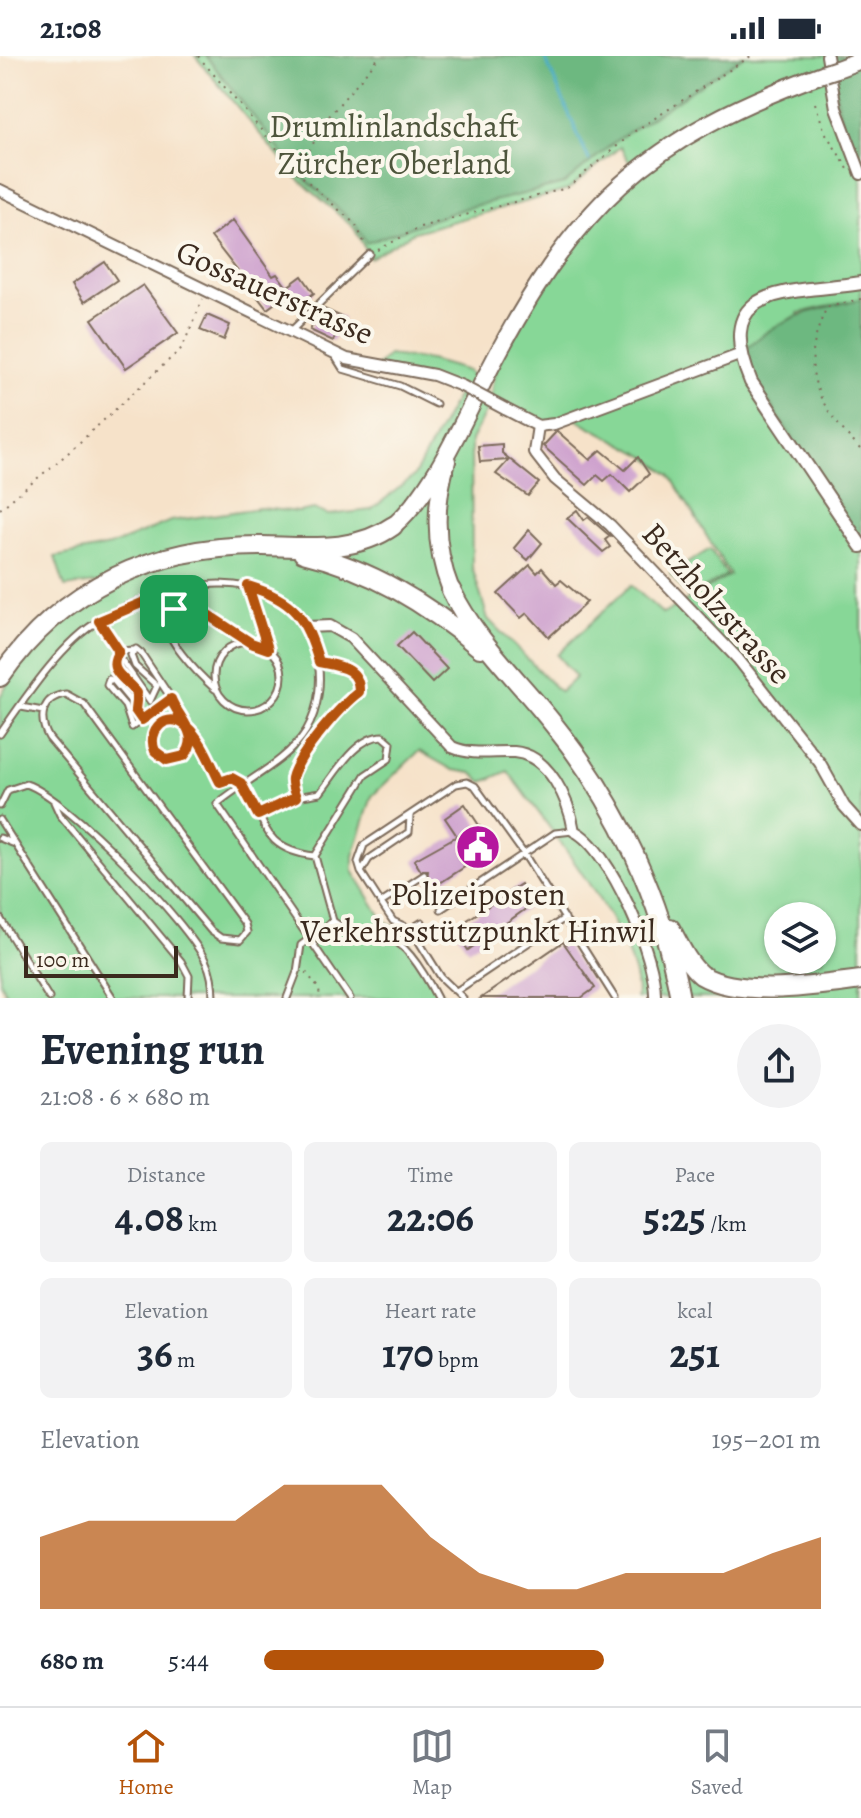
<!DOCTYPE html>
<html lang="en">
<head>
<meta charset="utf-8">
<style>
	body { margin:0; font-family:Alegreya,serif; background:#f2f2f3; color:#1f2937; height:100vh; display:flex; flex-direction:column; font-size:30px; white-space:nowrap }
	* { box-sizing:border-box; margin:0 }
	p { font-size:26px; color:#747a83 }
	.icon { flex:none; width:44px; height:44px; fill:none; stroke:currentColor; stroke-width:2; stroke-linecap:round; stroke-linejoin:round }
	.map { position:relative; height:942px; overflow:hidden }
	.panel { display:flex; flex-direction:column; background:#fff; flex:1 }
	.panel>* { flex:none }
	.controls { position:absolute; left:764px; top:846px; display:grid; gap:16px }
	.controls a { display:grid; place-items:center; width:72px; height:72px; border-radius:50%; background:#fff; box-shadow:0 2px 6px #0004; font-size:40px }
	.scale { position:absolute; left:24px; bottom:20px; width:154px; box-sizing:border-box; padding-left:8px; border:4px solid #3b2a1e; border-top:0; font-size:22px; line-height:28px; white-space:nowrap; color:#3b2a1e; -webkit-text-stroke:6px #fbf7ec; paint-order:stroke }
	.pin { position:absolute; display:grid; place-items:center; width:68px; height:68px; color:#fff; margin:-34px; border-radius:16px; box-shadow:0 4px 12px #0006 }
	.round { display:grid; place-items:center; flex:none; width:84px; height:84px; border-radius:42px; background:#f2f2f3 }
	.headline { display:flex; align-items:center; justify-content:space-between; height:136px; padding:0 40px }
	h1 { font-size:44px; font-weight:700; line-height:60px }
	.figures { display:grid; grid-template-columns:repeat(3,1fr); gap:12px; height:136px; padding:8px 40px }
	.figures div { display:grid; align-content:center; border-radius:12px; background:#f2f2f3; text-align:center }
	.figures b { font-size:40px; font-weight:700 }
	.figures small { font-size:22px; font-weight:400 }
	.figures p { font-size:22px }
	.chart { height:224px; padding:16px 40px }
	.chart p { display:flex; justify-content:space-between }
	.chart svg { width:100%; height:144px; margin-top:8px; fill:#b45309; opacity:.7 }
	ul { padding:0 40px; list-style:none; font-size:26px }
	li { display:grid; grid-template-columns:128px 96px 1fr; align-items:center; height:60px }
	li i { height:20px; border-radius:10px; background:#b45309 }
	.status { display:flex; justify-content:space-between; align-items:center; height:56px; padding:0 40px; background:#fff; direction:ltr }
	.status svg { height:22px; fill:currentColor }
	.menu { display:flex; justify-content:space-around; align-items:center; height:112px; border-top:2px solid #e0e1e3; background:#fff; font-size:22px; color:#747a83 }
	.menu a { display:grid; justify-items:center; gap:4px }
	.menu .selected { color:#b45309 }
	.map>svg:first-child { display:block }
	.green { fill:#87d797; stroke:#61805a; stroke-width:2; fill-rule:evenodd }
	.forest { fill:#6db880; stroke:#54714f; stroke-width:2 }
	.lines { fill:none; stroke-linecap:round; stroke-linejoin:round }
	.stream { stroke:#4aadc9; stroke-width:3 }
	.building { fill:#cea1ce }
	.service-casing { stroke:#7c6a5a; stroke-width:9 }
	.minor-casing { stroke:#7c6a5a; stroke-width:14 }
	.tertiary-casing { stroke:#7c6a5a; stroke-width:16 }
	.trunk-casing { stroke:#7c6a5a; stroke-width:20 }
	.motorway-casing { stroke:#7c6a5a; stroke-width:22 }
	.path { stroke:#7c6a5a; stroke-width:2; stroke-dasharray:2 6; stroke-linecap:butt }
	.service { stroke:#fff; stroke-width:5 }
	.minor { stroke:#fff; stroke-width:10 }
	.tertiary { stroke:#fff; stroke-width:12 }
	.trunk { stroke:#fff; stroke-width:16 }
	.motorway { stroke:#fff; stroke-width:18 }
	.minor-bridge-casing { stroke:#7c6a5a; stroke-width:14; stroke-linecap:butt }
	.trunk-bridge-casing { stroke:#7c6a5a; stroke-width:20; stroke-linecap:butt }
	.minor-bridge { stroke:#fff; stroke-width:10 }
	.trunk-bridge { stroke:#fff; stroke-width:16 }
	.route-casing { stroke:#fff; stroke-width:16 }
	.route { stroke:#b45309; stroke-width:10 }
	.labels { text-anchor:middle; dominant-baseline:central; stroke-width:8; stroke-linejoin:round; paint-order:stroke }
	.park-label { font-size:32px; fill:#4e553c; stroke:#fbf7ec }
	.street-label { font-size:32px; fill:#3b2a1e; stroke:#fbf7ec }
	.poi-label { font-size:32px; fill:#3b2a1e; stroke:#fbf7ec }
</style>
</head>
<body>
<div class="status"><b>21:08</b><svg viewBox="0 0 49 12"><path d="M0 12V9h3v3zM5 12V6h3v6zM10 12V3h3v9zM15 12V0h3v12zM26 1h20v11H26zM47 4h2v5h-2z"/></svg></div>
<div class="map">
<svg width="861" height="942" viewBox="0 0 861 942">
	<rect width="100%" height="100%" fill="#fbf7ec"/>
	<filter id="ink" filterUnits="userSpaceOnUse"><feTurbulence type="fractalNoise" baseFrequency=".0125" numOctaves="2"/><feDisplacementMap in="SourceGraphic" scale="16" xChannelSelector="R" yChannelSelector="G"/><feConvolveMatrix kernelMatrix="1 2 1 2 8 2 1 2 1" color-interpolation-filters="sRGB"/></filter>
	<filter id="wash" filterUnits="userSpaceOnUse"><feTurbulence type="fractalNoise" baseFrequency=".006" numOctaves="4" result="noise"/><feDisplacementMap in="SourceGraphic" scale="32" xChannelSelector="R" yChannelSelector="G"/><feGaussianBlur stdDeviation="1.8" result="paint"/><feColorMatrix in="noise" values="0 0 0 0 0 0 0 0 0 0 0 0 0 0 0 0 0 1.4 0 .05"/><feComposite in="paint" operator="in"/></filter>
	<g filter="url(#wash)">
		<rect width="100%" height="100%" fill="#f6e2c9"/>
		<path class="green" d="M195 0H829L861 118V243L798 257 861 490V942H636C647 891 540 760 508 715L483 726 472 717 453 714 419 695 372 740 353 800V815L383 864 402 875 446 942H8L0 926V641C27 589 71 555 120 524L65 531 55 501 110 490 171 465 260 452 299 456 314 453 328 459 371 454 414 420 462 331 377 310 388 299 430 304 468 315 491 342C492 265 587 172 635 115L620 91 568 134 414 176 370 202 354 172 295 120ZM492 343 538 370 574 362 645 400 670 419 730 519 663 558 631 529 557 599 576 621 560 636 488 563 472 511 471 384ZM778 860H822V904H778Z
			M710 493 727 519 688 541 670 518Z"/>
		<path class="forest" d="M206 0H744L617 84 564 128 465 152 366 187 356 169 297 116Z
			M829 0H861V118L842 70Z
			M861 243V490L739 299C779 260 809 255 861 243Z"/>
		<g class="lines">
			<path class="stream" d="M544 0 589 104"/>
		</g>
		<g id="blocks">
			<path class="building" d="M233 164 273 220 277 218 287 231 302 220 314 237 295 251 286 239 267 253 211 181Z
				M105 206 117 224 84 246 72 228Z
				M143 229 178 277 126 312 92 263Z
				M322 252 344 262 333 285 310 274Z
				M207 259 230 269 224 284 200 274Z
				M557 375 590 404 601 394 625 414 638 401 649 418 630 436 612 418 604 425 597 419 587 429 543 390Z
				M502 388V397L539 427 528 440 496 418 509 404 480 406 478 390Z
				M577 454 584 464 588 461 610 480 605 484 610 491 603 496 567 462Z
				M529 474 542 487 528 504 514 492Z
				M530 509 537 517 542 512 556 528 561 524 587 546 549 581 527 557 521 562 498 538Z
				M412 576 447 613 432 627 397 590Z
				M465 748 494 792 432 832 427 824 428 815H421L414 804 457 780 445 762Z
				M521 828 534 847 468 894 454 873Z
				M563 886 595 932 581 942H481Z"/>
		</g>
	</g>
	<g filter="url(#ink)">
		<use href="#blocks" fill-opacity="0" stroke="#7c6a5a" stroke-width="2"/>
		<g class="lines">
			<g class="service-casing">
				<path id="service" d="M291 275 370 198
					M333 297 343 313 400 330 436 348
					M248 531 268 593
					M163 538 174 553
					M99 565 119 595
					M214 620a34 34 0 1 1 68 0a34 34 0 1 1-68 0Z
					M117 603 119 595 134 594
					M215 633C199 619 160 580 166 558 194 539 228 570 250 586
					M66 638 84 648 245 868 247 876 240 884 221 882 211 875 49 682C38 663 41 641 66 638Z
					M171 643 132 671 125 650 107 629 109 623 113 624 138 654 137 637 115 617V604L123 606 150 645 157 630 135 610 131 599 136 593 141 597 169 639C177 655 206 686 183 701 174 706 166 704 159 699L152 686 156 672 169 664C198 666 209 705 220 726L232 722C272 745 246 792 315 800L365 719 389 703 391 687 383 680C356 680 335 718 320 737L296 741 258 759
					M21 651 43 655
					M0 678C25 642 62 586 100 564 170 523 287 498 316 598 323 621 319 653 306 675 286 707 245 724 217 748L350 942
					M54 746 60 759 181 905 189 920 188 942
					M0 750 8 734 26 728C68 742 187 865 206 906 212 918 213 929 213 942
					M0 764 113 942
					M0 782 15 788
					M315 800 333 865C354 881 364 873 386 880 408 888 427 922 437 942
					M361 816 369 803 409 776 410 760
					M381 847 424 819
					M441 853 555 777 573 775
					M0 862 49 942
					M411 873 422 866
					M458 934 565 862
					M287 942 297 916 301 889 333 865
					M463 942 441 921 411 873 393 865 381 847 361 816 358 806 364 789 456 728 467 726 475 730 524 798 615 942"/>
			</g>
			<g class="minor-casing">
				<path id="minor" d="M827 0 836 52 861 118
					M0 134 347 303 434 319 462 330
					M505 353 538 370 554 368 739 299
					M538 370 534 396 555 423 610 469 738 603 820 707 844 750 861 769
					M308 571 330 570 351 582 452 691C473 700 492 695 514 696 549 699 569 744 574 775 610 792 657 903 655 942"/>
			</g>
			<g class="tertiary-casing">
				<path id="tertiary" d="M861 227C793 238 709 225 751 326L861 490"/>
			</g>
			<g class="trunk-casing">
				<path id="trunk" d="M837 13 861 4
					M447 405C434 448 434 492 451 534
					M393 470C433 436 462 367 486 320 573 151 644 82 825 17"/>
			</g>
			<g class="motorway-casing">
				<path id="motorway" d="M303 497C371 513 427 548 480 592
					M451 534C476 586 519 624 554 669 617 747 662 843 680 942
					M0 621C62 531 155 489 263 490 308 491 355 497 393 470
					M670 872C679 888 687 907 701 919 740 942 815 930 861 924"/>
			</g>
			<path class="path" d="M198 0 297 116 356 169 366 190
				M815 47 825 76 848 113
				M298 116 325 65 380 0
				M378 194 420 171 567 132 635 75 751 0
				M861 243 827 251C797 314 816 347 861 394
				M0 453 67 398 182 292 203 243
				M294 733C289 710 340 650 359 636 360 615 345 611 328 608
				M306 916 319 933 320 942"/>
			<use href="#service" class="service"/>
			<use href="#minor" class="minor"/>
			<use href="#tertiary" class="tertiary"/>
			<use href="#trunk" class="trunk"/>
			<use href="#motorway" class="motorway"/>
			<g class="minor-bridge-casing">
				<path id="minor-bridge" d="M462 330 505 353"/>
			</g>
			<g class="trunk-bridge-casing">
				<path id="trunk-bridge" d="M825 17 837 13"/>
			</g>
			<use href="#minor-bridge" class="minor-bridge"/>
			<use href="#trunk-bridge" class="trunk-bridge"/>
		</g>
	</g>
	<g class="lines" filter="url(#ink)">
		<g class="route-casing">
			<path id="route" d="M174 553 163 538 99 565 119 595C106 615 123 620 137 637L135 654 142 664 171 643C179 663 202 680 184 700L167 704 155 695C146 675 167 654 186 670 203 685 210 707 220 726L232 722 241 727 258 759 296 741C294 736 291 728 292 722 297 700 341 649 359 636 360 611 338 610 319 606 306 561 294 544 248 530L268 593 251 587 202 555 174 553"/>
		</g>
		<use href="#route" class="route"/>
	</g>
	<defs>
		<g id="civic-disc" transform="scale(2.3)"><circle r="9.5" fill="#b5179e" stroke="#fbf7ec"/><path d="M-.6-6.5H3V-4.5H.6V-3L4-1V1h2V6H-6V1h2V-1L-.6-3ZM-1.2 2.5V6h2.4V2.5Z" fill="#fff"/></g>
	</defs>
	<g fill-rule="evenodd">
		<use href="#civic-disc" x="478" y="791"/>
	</g>
	<g class="labels">
		<g class="park-label">
			<text x="394" y="70">Drumlinlandschaft<tspan x="394" dy="37">Zürcher Oberland</tspan></text>
		</g>
		<g class="street-label">
			<text transform="translate(275 236) rotate(24)">Gossauerstrasse</text>
			<text transform="translate(717 547) rotate(48)">Betzholzstrasse</text>
		</g>
		<g class="poi-label">
			<text x="478" y="838">Polizeiposten<tspan x="478" dy="37">Verkehrsstützpunkt Hinwil</tspan></text>
		</g>
	</g>
</svg>
<div class="controls">
<a><svg class="icon" aria-label="layers" viewBox="0 0 24 24"><path d="M12 4l9 5-9 5-9-5zM3 14l9 5 9-5"/></svg></a>
</div>
<div class="scale">100 m</div>
<div class="pin" style="left:174px;top:553px;background:#1e9e55"><svg class="icon" aria-label="arrive" viewBox="0 0 24 24"><path d="M6 21V4h12l-3 4 3 4H6"/></svg></div>
</div>
<section class="panel">
<div class="headline"><div><h1>Evening run</h1><p>21:08 · 6 × 680 m</p></div><a class="round"><svg class="icon" aria-label="share" viewBox="0 0 24 24"><path d="M12 15V3M7 8l5-5 5 5M5 13v7h14v-7"/></svg></a></div>
<div class="figures">
<div><p>Distance</p><b>4.08<small> km</small></b></div>
<div><p>Time</p><b>22:06</b></div>
<div><p>Pace</p><b>5:25<small> /km</small></b></div>
</div>
<div class="figures">
<div><p>Elevation</p><b>36<small> m</small></b></div>
<div><p>Heart rate</p><b>170<small> bpm</small></b></div>
<div><p>kcal</p><b>251</b></div>
</div>
<div class="chart"><p><span>Elevation</span>195–201 m</p>
<svg viewBox="0 0 160 44" preserveAspectRatio="none"><path d="M0 44V22L10 17L20 17L30 17L40 17L50 6L60 6L70 6L80 22L90 33L100 38L110 38L120 33L130 33L140 33L150 27L160 22V44z"/></svg>
</div>
<ul>
<li><b>680 m</b>5:44<i style="width:61%"></i></li>
</ul>
</section>
<nav class="menu">
<a class="selected"><svg class="icon" aria-label="home" viewBox="0 0 24 24"><path d="M3 11l9-7 9 7M6 9v11h12V9"/></svg>Home</a>
<a><svg class="icon" aria-label="map" viewBox="0 0 24 24"><path d="M3 6l6-2 6 2 6-2v14l-6 2-6-2-6 2zM9 4v14M15 6v14"/></svg>Map</a>
<a><svg class="icon" aria-label="saved" viewBox="0 0 24 24"><path d="M7 4h10v16l-5-4-5 4z"/></svg>Saved</a>
</nav>
</body>
</html>
